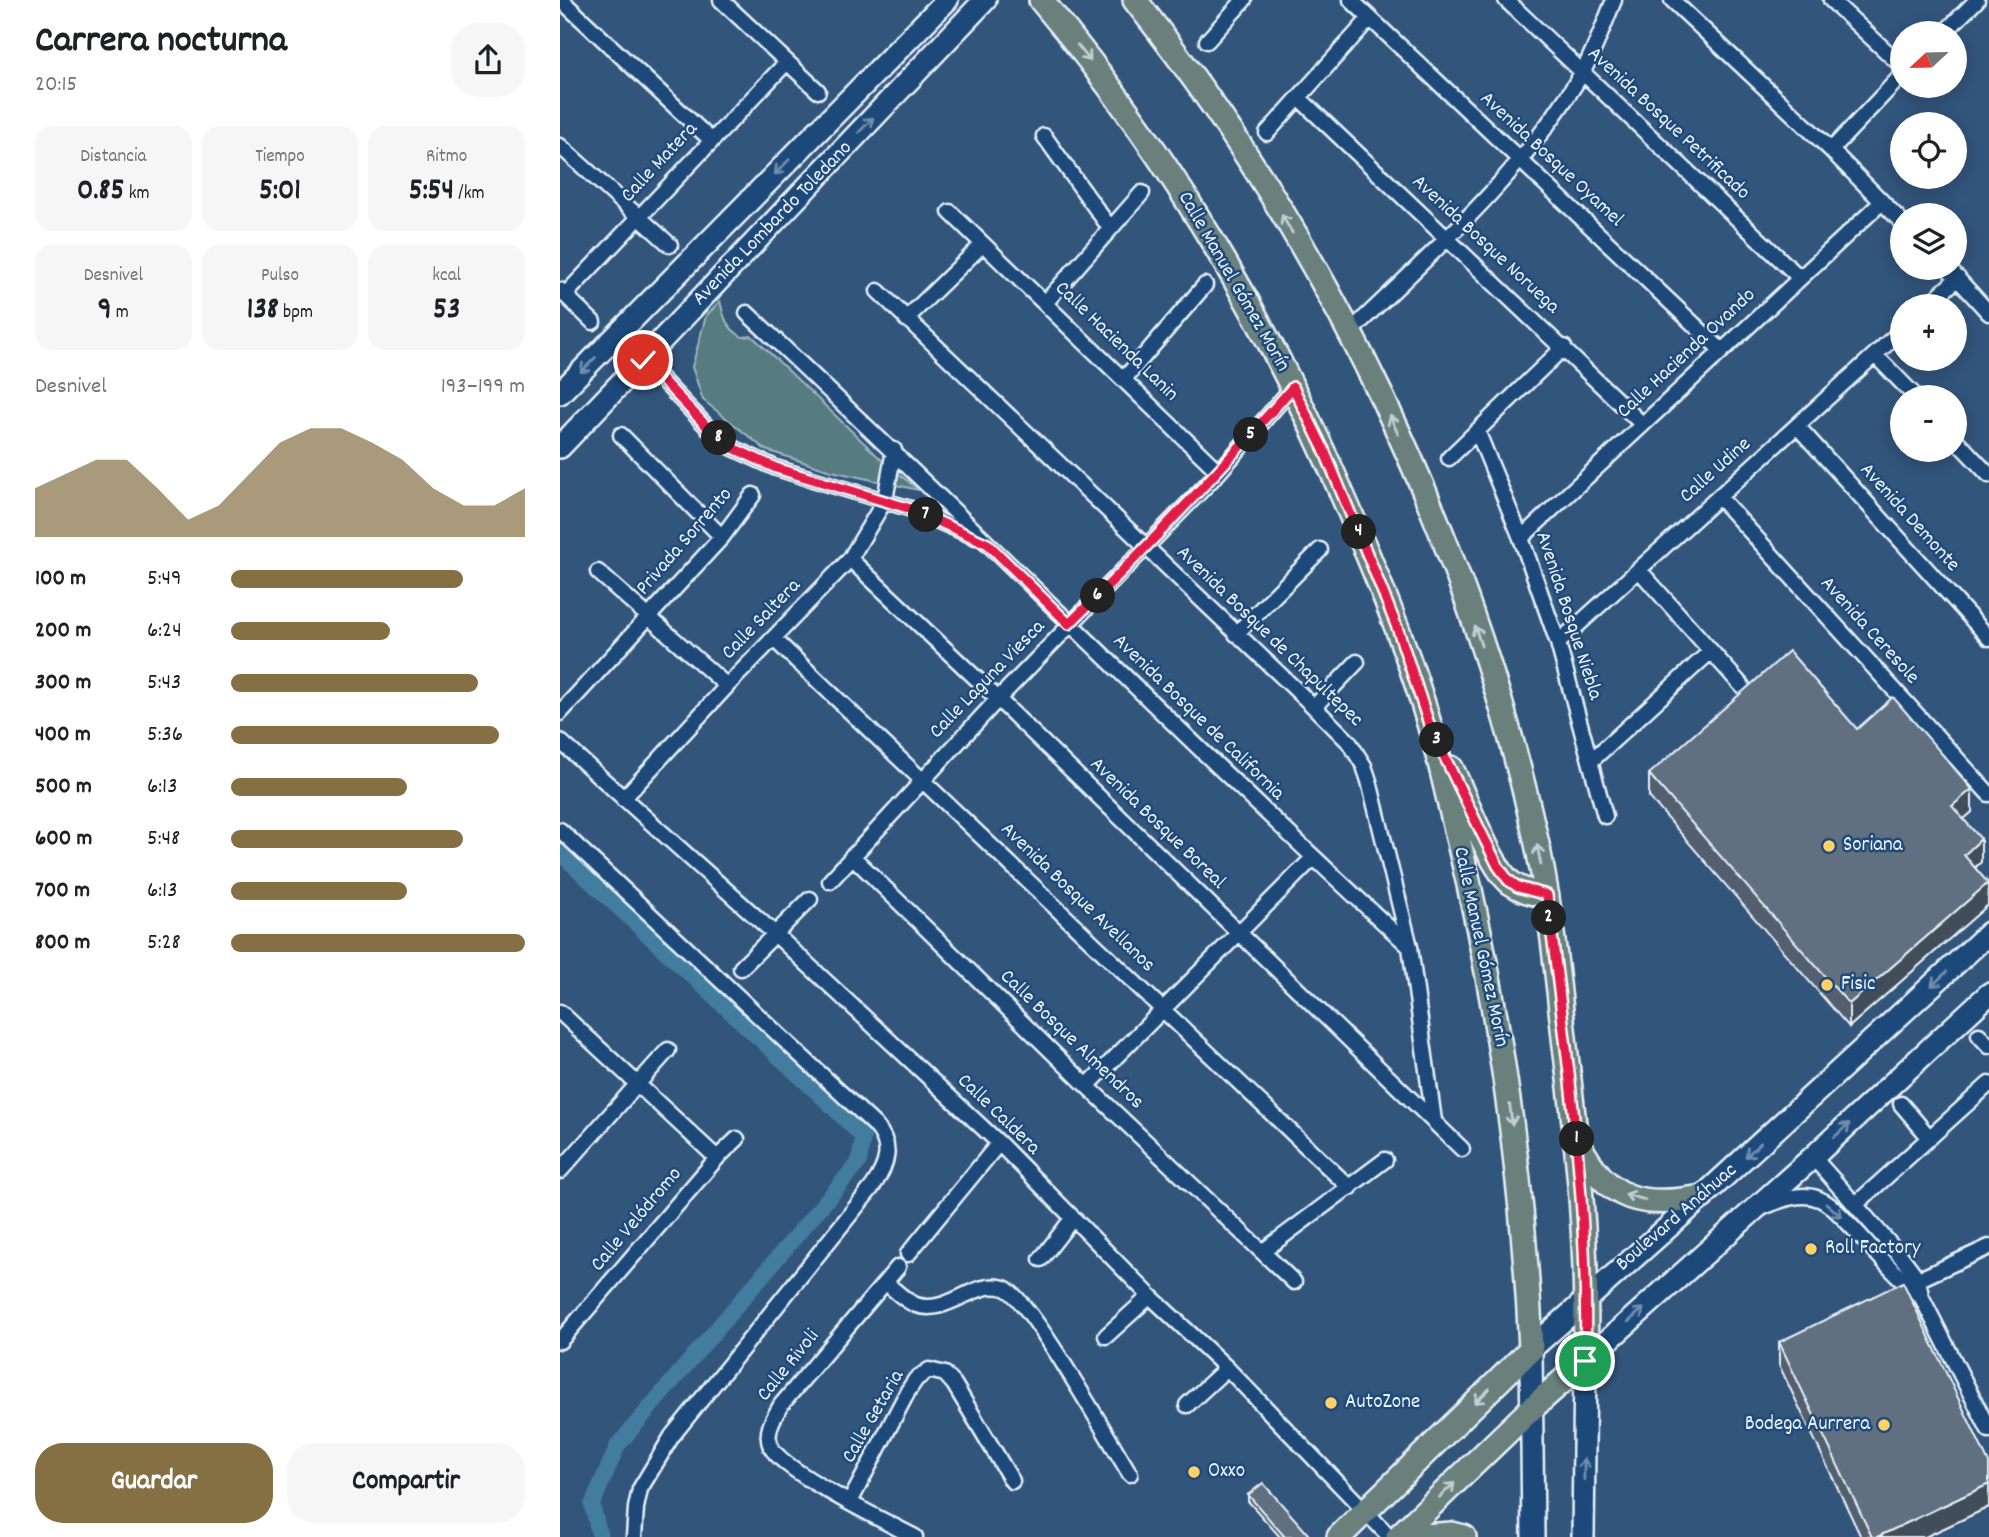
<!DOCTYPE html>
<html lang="es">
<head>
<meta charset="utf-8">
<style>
	body { margin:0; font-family:Dekko,sans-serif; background:#f6f6f6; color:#202124; height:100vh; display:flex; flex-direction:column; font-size:26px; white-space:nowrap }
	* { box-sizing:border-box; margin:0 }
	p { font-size:23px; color:#757577 }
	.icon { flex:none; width:38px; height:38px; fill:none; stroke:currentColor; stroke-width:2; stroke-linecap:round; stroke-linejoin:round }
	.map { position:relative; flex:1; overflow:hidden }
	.drawer { display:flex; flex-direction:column; background:#fff; width:560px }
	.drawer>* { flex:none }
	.needle { width:46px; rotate:248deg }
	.controls { position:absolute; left:1330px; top:21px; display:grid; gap:14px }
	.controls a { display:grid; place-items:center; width:77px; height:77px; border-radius:50%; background:#fff; box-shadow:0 4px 18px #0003; font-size:35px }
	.pin { position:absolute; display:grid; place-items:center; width:60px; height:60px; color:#fff; margin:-30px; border:4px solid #fff; border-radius:50%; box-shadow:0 2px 7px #0007 }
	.km { position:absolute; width:35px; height:35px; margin:-18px; border-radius:50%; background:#222; color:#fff; font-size:19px; line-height:35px; text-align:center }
	.round { display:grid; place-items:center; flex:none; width:74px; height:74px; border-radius:28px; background:#f6f6f6 }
	.head { display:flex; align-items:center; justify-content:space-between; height:119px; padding:0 35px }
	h1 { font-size:38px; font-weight:700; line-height:52px }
	.figures { display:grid; grid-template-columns:repeat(3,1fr); gap:10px; height:119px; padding:7px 35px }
	.figures div { display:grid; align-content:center; border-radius:18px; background:#f6f6f6; text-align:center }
	.figures b { font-size:30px; font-weight:700 }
	.figures small { font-size:19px; font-weight:400 }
	.figures p { font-size:19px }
	.chart { height:196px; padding:14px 35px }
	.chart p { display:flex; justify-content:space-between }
	.chart svg { width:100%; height:126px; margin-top:7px; fill:#847042; opacity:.7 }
	.action { display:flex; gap:14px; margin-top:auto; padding:14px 35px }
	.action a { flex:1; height:80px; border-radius:28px; background:#847042; color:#fff; font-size:28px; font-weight:700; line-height:80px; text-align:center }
	.action a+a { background:#f6f6f6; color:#202124 }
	ul { padding:0 35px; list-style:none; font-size:23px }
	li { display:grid; grid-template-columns:112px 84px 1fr; align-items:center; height:52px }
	li i { height:18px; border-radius:9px; background:#847042 }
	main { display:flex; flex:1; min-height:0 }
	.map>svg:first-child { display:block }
	.green { fill:#577c82; stroke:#a0b6bd; stroke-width:2 }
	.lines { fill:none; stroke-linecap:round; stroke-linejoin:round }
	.canal { stroke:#437b9f; stroke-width:16 }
	.street-casing { stroke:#e8f1f8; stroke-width:19 }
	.secondary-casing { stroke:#e8f1f8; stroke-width:26 }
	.primary-casing { stroke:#e8f1f8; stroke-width:28 }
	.street { stroke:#1f4a7a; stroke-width:14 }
	.secondary { stroke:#1f4a7a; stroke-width:21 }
	.primary { stroke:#6a807d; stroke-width:23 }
	.wall { fill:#535f6e; stroke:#e8f1f8; stroke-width:2 }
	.shaded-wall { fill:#434e5a; stroke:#e8f1f8; stroke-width:2 }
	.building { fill:#606f80; stroke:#e8f1f8; stroke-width:2 }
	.oneway { stroke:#c2cfd3 }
	.oneway2 { stroke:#6f8dac }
	.route-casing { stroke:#fff; stroke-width:14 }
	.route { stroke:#e11d48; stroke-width:9 }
	.poi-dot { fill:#ffd166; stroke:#1f4a7a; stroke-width:2.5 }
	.labels { text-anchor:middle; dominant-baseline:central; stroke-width:5; stroke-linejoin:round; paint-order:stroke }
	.street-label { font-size:21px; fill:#e8f1f8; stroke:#1f4a7a }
	.poi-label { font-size:21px; fill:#e8f1f8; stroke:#1f4a7a; text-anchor:start }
</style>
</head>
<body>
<main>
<section class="drawer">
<div class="head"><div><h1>Carrera nocturna</h1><p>20:15</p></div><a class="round"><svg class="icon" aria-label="share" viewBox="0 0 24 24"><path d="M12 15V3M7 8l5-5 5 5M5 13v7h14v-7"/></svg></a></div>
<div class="figures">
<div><p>Distancia</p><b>0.85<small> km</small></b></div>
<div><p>Tiempo</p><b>5:01</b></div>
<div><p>Ritmo</p><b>5:54<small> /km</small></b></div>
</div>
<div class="figures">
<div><p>Desnivel</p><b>9<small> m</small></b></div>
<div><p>Pulso</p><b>138<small> bpm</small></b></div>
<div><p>kcal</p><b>53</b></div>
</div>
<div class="chart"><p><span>Desnivel</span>193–199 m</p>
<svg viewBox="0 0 160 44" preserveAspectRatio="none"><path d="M0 44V27L10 22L20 17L30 17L40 27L50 38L60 33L70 22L80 11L90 6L100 6L110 11L120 17L130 27L140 33L150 33L160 27V44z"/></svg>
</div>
<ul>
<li><b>100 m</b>5:49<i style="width:79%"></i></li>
<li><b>200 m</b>6:24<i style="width:54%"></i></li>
<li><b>300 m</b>5:43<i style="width:84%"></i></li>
<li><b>400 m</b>5:36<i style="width:91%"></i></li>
<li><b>500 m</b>6:13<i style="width:60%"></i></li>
<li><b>600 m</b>5:48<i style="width:79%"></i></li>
<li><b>700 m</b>6:13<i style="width:60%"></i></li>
<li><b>800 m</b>5:28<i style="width:100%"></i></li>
</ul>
<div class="action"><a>Guardar</a><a>Compartir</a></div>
</section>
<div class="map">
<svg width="1429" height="1537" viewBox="0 0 1429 1537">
	<rect width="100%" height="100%" fill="#32557c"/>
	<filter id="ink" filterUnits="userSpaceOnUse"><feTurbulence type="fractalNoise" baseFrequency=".0143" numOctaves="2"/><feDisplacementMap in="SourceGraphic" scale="14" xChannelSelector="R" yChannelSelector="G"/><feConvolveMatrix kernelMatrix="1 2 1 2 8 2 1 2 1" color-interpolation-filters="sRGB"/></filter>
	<g filter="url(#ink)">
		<path class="green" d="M160 301C164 318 166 327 182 337L192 336 326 464 359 490 271 471 206 450 143 400 132 367 146 316Z"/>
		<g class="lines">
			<path class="canal" d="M0 853 276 1110 303 1137 299 1162 58 1445 32 1505 40 1537"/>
			<g class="street-casing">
				<path id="street" d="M1 0 151 140
					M161 0 258 91
					M791 0 1162 351
					M946 0 1240 278
					M1112 0 1271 150 1342 222
					M1271 0 1342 66
					M1384 33 1417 0
					M647 41 684 0
					M739 98 1082 424
					M707 133 810 18
					M484 136 550 228
					M0 146 110 245
					M1271 150 1342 75
					M390 212 659 472
					M1388 268 1429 313
					M0 290 33 322
					M318 291 754 707 789 742 804 766 809 781 850 947 874 1121
					M5 295 227 62
					M485 303 582 193
					M1367 306 1398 278
					M187 313C410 522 624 739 849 946
					M346 319 423 244
					M791 331C873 252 963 173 1022 73 1035 50 1044 24 1054 0
					M59 335 154 434 173 448 216 468 351 509 415 537
					M1315 355 1356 397
					M564 379 645 285
					M1237 426 1429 638
					M918 433 961 538 998 643 1045 816
					M61 435 162 537
					M1395 439 1429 475
					M889 458 1004 347
					M1159 497 1429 794
					M961 538 1322 202
					M290 559 438 699 902 1149
					M1079 570 1182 686
					M38 572 167 686
					M676 634 760 550
					M214 639 790 1188
					M998 643 1342 330
					M754 707 797 662
					M0 713 162 537 193 495
					M0 741 215 934 439 1143 590 1296 667 1368 830 1537
					M1032 760 1151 651
					M63 799 167 686 290 559 325 500 334 450
					M0 830 315 1125C334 1146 327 1165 313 1186L112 1436 80 1489 76 1508 74 1537
					M292 856 527 1086 734 1282
					M270 881 438 699 659 472 733 387
					M181 968 250 899
					M0 1012 157 1158
					M1419 1035 1429 1046
					M527 1086 753 858
					M1341 1104 1369 1137
					M1253 1157 1343 1259 1358 1279 1361 1296 1429 1430
					M0 1171 108 1050
					M1295 1205 1429 1084
					M1201 1208C1218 1201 1240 1191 1259 1199 1272 1204 1283 1218 1292 1227 1315 1251 1336 1277 1361 1296
					M702 1252 825 1160
					M348 1254 439 1143
					M481 1259 512 1219
					M338 1267 221 1405C214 1417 204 1432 211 1447 223 1472 326 1522 355 1537
					M326 1283C335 1290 345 1301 356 1305 387 1316 414 1279 444 1288 469 1296 551 1444 570 1474
					M1351 1283 1429 1247
					M546 1336 590 1296
					M0 1341 157 1158 177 1139
					M627 1405 667 1368
					M290 1502 348 1391 356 1379 369 1370 385 1374 394 1384 452 1481"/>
			</g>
			<g class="secondary-casing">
				<path id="secondary" d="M0 393 387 0
					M0 447 425 0
					M973 1537 971 1349 1142 1197 1429 933
					M1023 1537 1025 1361 1253 1157 1429 994"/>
			</g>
			<g class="primary-casing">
				<path id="primary" d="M481 0C616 161 722 346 802 541 827 601 852 663 870 727 881 762 888 798 897 834 939 1005 963 1172 971 1349L779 1537
					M575 0C765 240 908 536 975 835 991 904 997 976 1005 1046 1018 1151 1029 1255 1025 1361L971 1409 838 1537
					M891 768C904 794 930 867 951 883 962 891 974 893 987 896
					M1020 1146C1048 1202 1084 1208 1142 1197
					M850 1537 892 1534 904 1537"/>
			</g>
			<use href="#street" class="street"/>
			<use href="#secondary" class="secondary"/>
			<use href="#primary" class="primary"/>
		</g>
		<path class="wall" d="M1297 729 1412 812 1404 819 1421 862 1415 868 1428 905 1289 1027 1089 797V774Z
			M1219 1342 1429 1463V1507L1365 1537H1301L1219 1365Z
			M688 1495 748 1537H720L688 1501Z"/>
		<path class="shaded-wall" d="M1412 789V812L1392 829V806Z
			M1421 839V862L1404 877V855Z
			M1428 883V905L1289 1027V1004Z
			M1429 1484V1507L1365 1537H1317Z"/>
		<path class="building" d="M1229 651 1297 729 1333 697 1412 789 1392 806 1421 839 1404 855 1428 883 1289 1004 1089 774Z
			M1343 1282 1429 1463V1484L1317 1537H1312L1219 1342Z
			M703 1483 748 1534 745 1537H725L688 1495Z"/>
		<defs><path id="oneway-shaft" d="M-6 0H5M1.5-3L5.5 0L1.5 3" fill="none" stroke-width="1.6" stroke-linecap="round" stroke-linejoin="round" transform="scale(1.75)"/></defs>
		<g class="oneway">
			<use href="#oneway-shaft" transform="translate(524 53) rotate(51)"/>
			<use href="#oneway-shaft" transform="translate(727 224) rotate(-121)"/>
			<use href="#oneway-shaft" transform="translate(834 425) rotate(-114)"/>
			<use href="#oneway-shaft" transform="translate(918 636) rotate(-108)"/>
			<use href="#oneway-shaft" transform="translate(979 855) rotate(-101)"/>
			<use href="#oneway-shaft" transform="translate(951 1115) rotate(83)"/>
			<use href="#oneway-shaft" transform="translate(1075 1197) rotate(-164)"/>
			<use href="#oneway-shaft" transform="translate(922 1396) rotate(136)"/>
			<use href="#oneway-shaft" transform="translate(887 1490) rotate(-44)"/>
		</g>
		<g class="oneway2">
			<use href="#oneway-shaft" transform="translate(306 125) rotate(-46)"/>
			<use href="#oneway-shaft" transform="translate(222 167) rotate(134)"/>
			<use href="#oneway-shaft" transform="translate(28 365) rotate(135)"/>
			<use href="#oneway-shaft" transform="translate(1379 979) rotate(137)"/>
			<use href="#oneway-shaft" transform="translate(1282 1130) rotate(-43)"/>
			<use href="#oneway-shaft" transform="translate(1193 1150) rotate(137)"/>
			<use href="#oneway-shaft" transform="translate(1274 1210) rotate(41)"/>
			<use href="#oneway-shaft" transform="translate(1076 1315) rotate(-42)"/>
			<use href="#oneway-shaft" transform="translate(1024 1469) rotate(-89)"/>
		</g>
	</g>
	<g class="lines" filter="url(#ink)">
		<g class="route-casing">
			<path id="route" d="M83 360 154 434 173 448 216 468 351 509 428 544 509 624C587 548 661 469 733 387L764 450 813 568 838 630 870 727 923 836 938 866 948 880 958 887 987 895C1006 1050 1030 1205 1025 1361"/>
		</g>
		<use href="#route" class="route"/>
	</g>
	<g class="poi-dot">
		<circle cx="1269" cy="846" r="7"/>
		<circle cx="1267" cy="985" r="7"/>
		<circle cx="1251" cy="1249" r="7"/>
		<circle cx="771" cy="1403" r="7"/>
		<circle cx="1324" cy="1425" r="7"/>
		<circle cx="634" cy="1472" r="7"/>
	</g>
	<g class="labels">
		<g class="street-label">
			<text transform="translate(1108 124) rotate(43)">Avenida Bosque Petrificado</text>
			<text transform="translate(991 160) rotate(43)">Avenida Bosque Oyamel</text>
			<text transform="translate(100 163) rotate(-47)">Calle Matera</text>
			<text transform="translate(213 224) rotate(-46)">Avenida Lombardo Toledano</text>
			<text transform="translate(925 245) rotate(43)">Avenida Bosque Noruega</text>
			<text transform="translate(673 282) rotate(60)">Calle Manuel Gómez Morín</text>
			<text transform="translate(556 342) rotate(44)">Calle Hacienda Lanin</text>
			<text transform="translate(1127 354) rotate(-43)">Calle Hacienda Ovando</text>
			<text transform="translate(1156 471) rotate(-42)">Calle Udine</text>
			<text transform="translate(1349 518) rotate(48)">Avenida Demonte</text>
			<text transform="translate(125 542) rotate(-49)">Privada Sorrento</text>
			<text transform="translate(1008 616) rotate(72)">Avenida Bosque Niebla</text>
			<text transform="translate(202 620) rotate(-46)">Calle Saltera</text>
			<text transform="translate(1309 631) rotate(48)">Avenida Ceresole</text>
			<text transform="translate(709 637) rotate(44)">Avenida Bosque de Chapultepec</text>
			<text transform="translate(428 680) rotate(-46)">Calle Laguna Viesca</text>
			<text transform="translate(638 718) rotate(44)">Avenida Bosque de California</text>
			<text transform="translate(597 824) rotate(44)">Avenida Bosque Boreal</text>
			<text transform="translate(517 898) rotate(44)">Avenida Bosque Avellanos</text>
			<text transform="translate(920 947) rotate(78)">Calle Manuel Gómez Morín</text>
			<text transform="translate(511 1040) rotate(44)">Calle Bosque Almendros</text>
			<text transform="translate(438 1115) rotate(44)">Calle Caldera</text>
			<text transform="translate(1117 1218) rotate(-41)">Boulevard Anáhuac</text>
			<text transform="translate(77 1220) rotate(-50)">Calle Velódromo</text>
			<text transform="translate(229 1366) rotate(-51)">Calle Rivoli</text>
			<text transform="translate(314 1417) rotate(-60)">Calle Getaria</text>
		</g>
		<g class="poi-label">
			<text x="1283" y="846">Soriana</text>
			<text x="1281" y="985">Fisic</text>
			<text x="1265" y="1249">Roll Factory</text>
			<text x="785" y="1403">AutoZone</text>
			<text x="1310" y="1425" text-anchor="end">Bodega Aurrera</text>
			<text x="648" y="1472">Oxxo</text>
		</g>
	</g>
</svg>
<div class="controls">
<a><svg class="needle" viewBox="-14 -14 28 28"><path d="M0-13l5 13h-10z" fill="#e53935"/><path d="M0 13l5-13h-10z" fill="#757577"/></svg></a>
<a><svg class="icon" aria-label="locate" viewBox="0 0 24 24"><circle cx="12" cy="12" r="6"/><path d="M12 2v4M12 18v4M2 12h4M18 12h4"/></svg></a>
<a><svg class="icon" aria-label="layers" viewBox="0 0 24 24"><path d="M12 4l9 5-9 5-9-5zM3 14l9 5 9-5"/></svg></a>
<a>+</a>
<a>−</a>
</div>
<div class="pin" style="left:1025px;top:1361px;background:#1e9e55"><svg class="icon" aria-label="arrive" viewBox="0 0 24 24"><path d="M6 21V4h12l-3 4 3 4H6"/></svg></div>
<div class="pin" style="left:83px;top:360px;background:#d93025"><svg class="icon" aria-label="check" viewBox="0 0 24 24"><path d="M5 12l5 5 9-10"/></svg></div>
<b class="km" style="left:1017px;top:1139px">1</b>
<b class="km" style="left:989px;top:918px">2</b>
<b class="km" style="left:877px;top:740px">3</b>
<b class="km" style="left:799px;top:532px">4</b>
<b class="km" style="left:691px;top:435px">5</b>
<b class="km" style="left:538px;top:596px">6</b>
<b class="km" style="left:366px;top:515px">7</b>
<b class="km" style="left:159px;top:438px">8</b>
</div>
</main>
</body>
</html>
